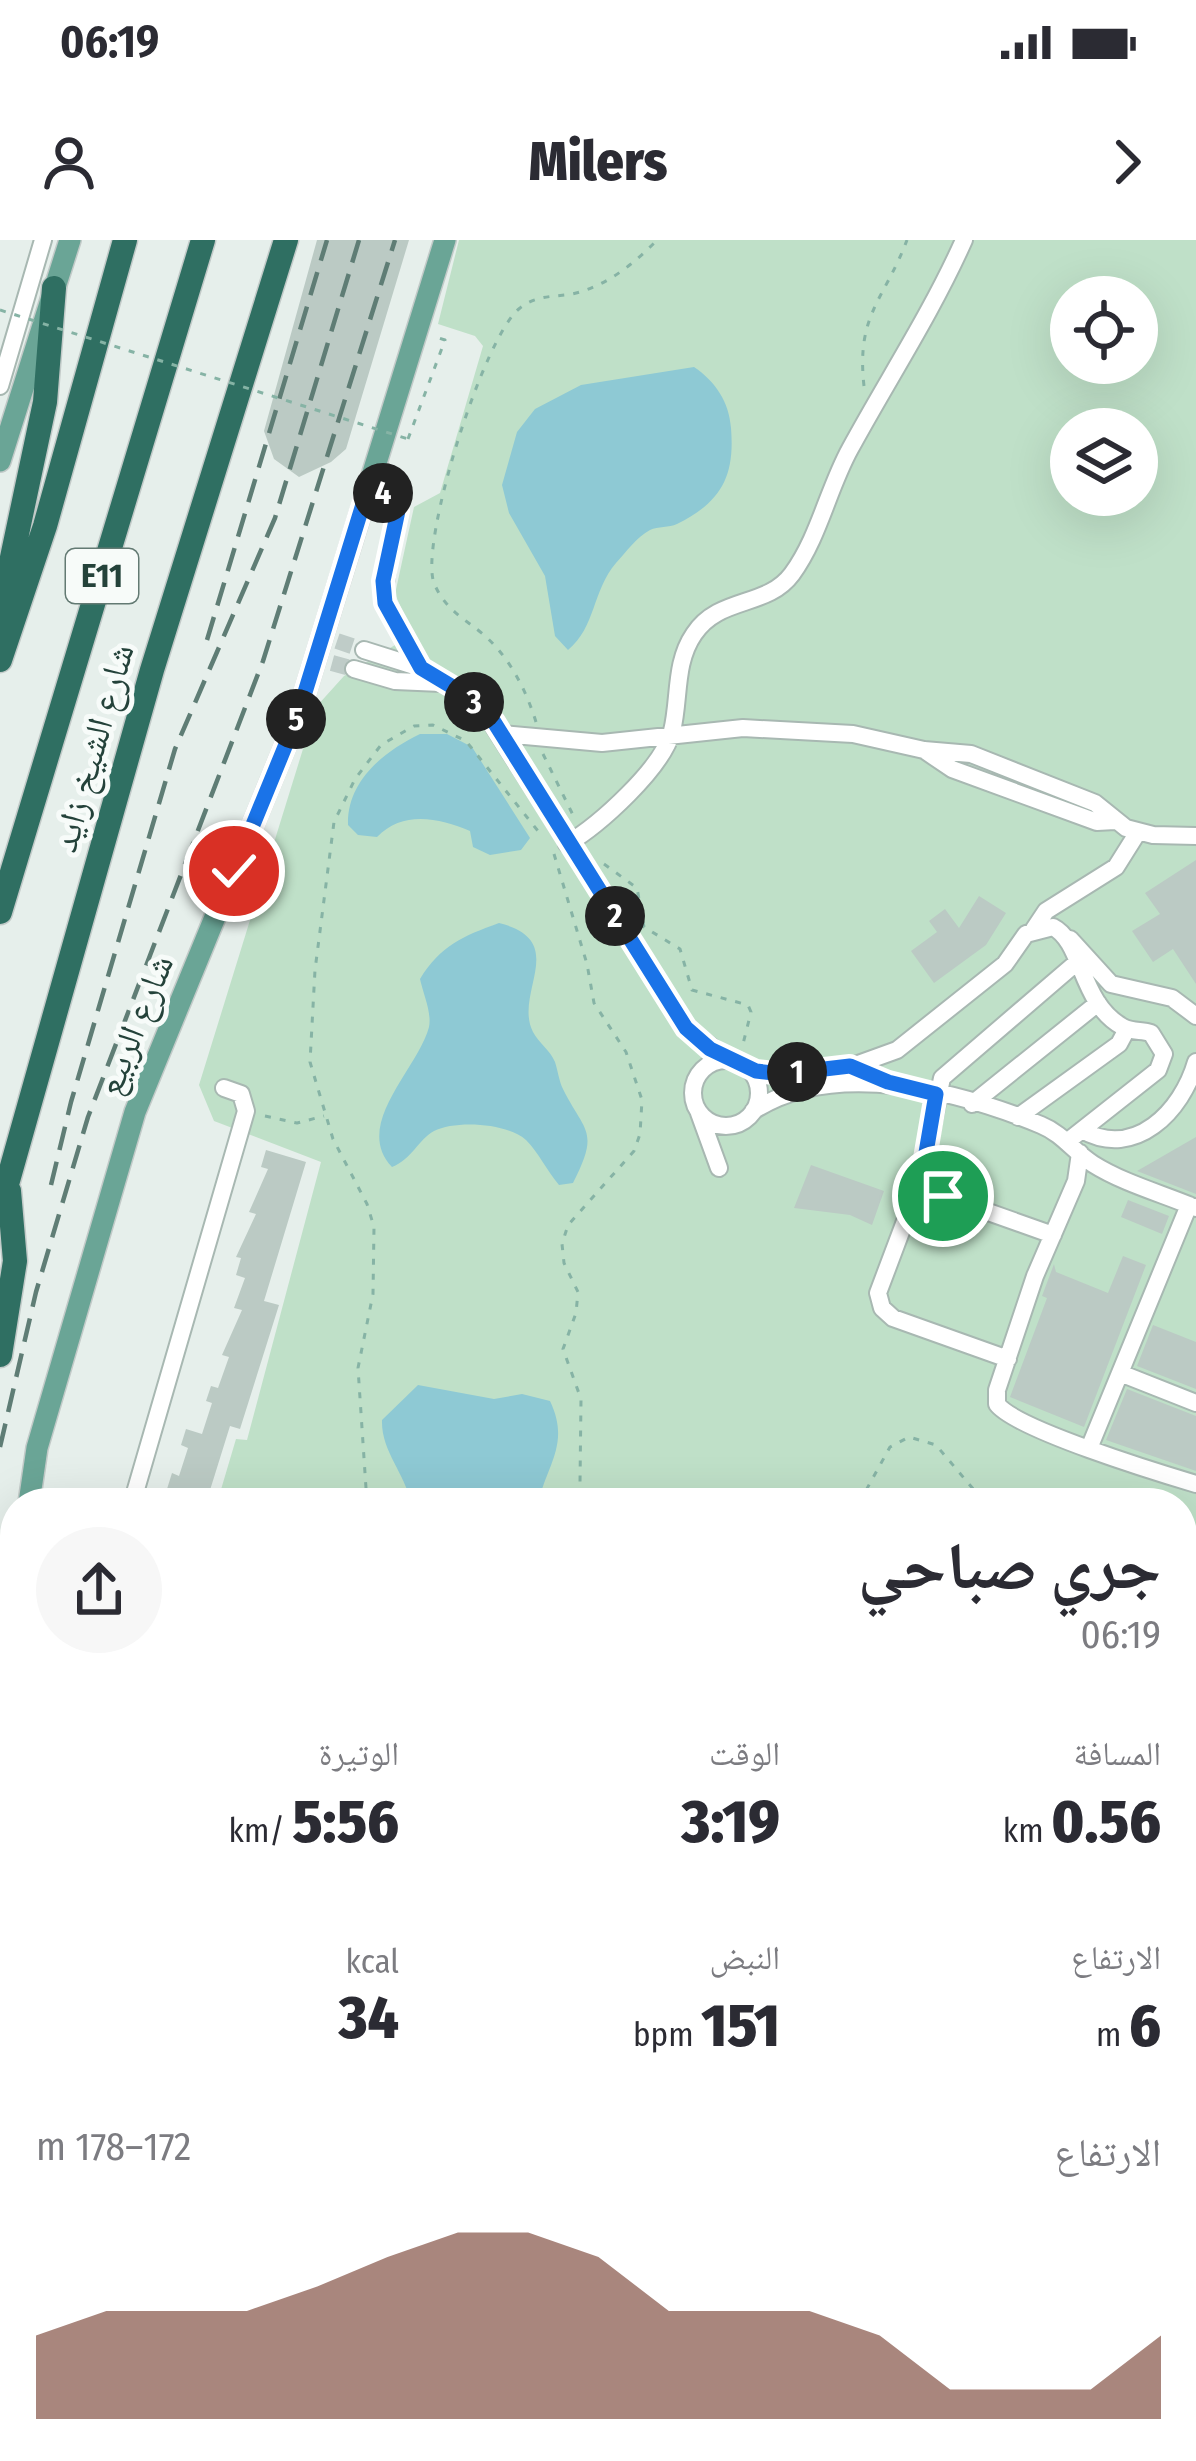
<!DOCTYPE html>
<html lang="ar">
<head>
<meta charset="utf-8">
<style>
	body { margin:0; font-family:"Fira Sans Condensed","Noto Naskh Arabic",sans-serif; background:#f7f7f7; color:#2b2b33; direction:rtl; height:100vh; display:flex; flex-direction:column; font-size:45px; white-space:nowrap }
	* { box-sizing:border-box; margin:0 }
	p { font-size:39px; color:#7c7c81 }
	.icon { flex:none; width:66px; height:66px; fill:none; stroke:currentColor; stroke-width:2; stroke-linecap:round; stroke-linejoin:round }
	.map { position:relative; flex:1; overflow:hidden; direction:ltr }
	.details { position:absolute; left:0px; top:1248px; width:1197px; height:975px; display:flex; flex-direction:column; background:#fff; border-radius:48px 48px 0 0; box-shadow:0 12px 48px #0002; direction:rtl }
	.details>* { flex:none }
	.buttons { position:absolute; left:1050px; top:36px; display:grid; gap:24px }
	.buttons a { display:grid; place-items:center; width:108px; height:108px; border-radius:50%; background:#fff; box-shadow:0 12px 48px #0002; font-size:60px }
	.pin { position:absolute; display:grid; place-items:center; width:102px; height:102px; color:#fff; margin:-51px; border:6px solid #fff; border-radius:50%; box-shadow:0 3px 12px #0007 }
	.km { position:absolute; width:60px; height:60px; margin:-30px; border-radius:50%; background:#222; color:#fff; font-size:33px; line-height:60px; text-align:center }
	.round { display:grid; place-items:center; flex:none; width:126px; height:126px; border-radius:63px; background:#f7f7f7 }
	.head { display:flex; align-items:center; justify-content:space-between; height:204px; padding:0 36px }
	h1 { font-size:66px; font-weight:800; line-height:90px }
	.stats { display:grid; grid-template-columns:repeat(3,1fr); gap:18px; height:204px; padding:12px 36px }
	.stats div { display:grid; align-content:center }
	.stats b { font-size:60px; font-weight:800 }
	.stats small { font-size:33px; font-weight:400 }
	.stats p { font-size:33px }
	.chart { height:336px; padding:24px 36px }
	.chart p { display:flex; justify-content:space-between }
	.chart svg { width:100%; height:216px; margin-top:12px; fill:#855347; opacity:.7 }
	.status { display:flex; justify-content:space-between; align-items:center; height:84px; padding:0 60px; background:#fff; direction:ltr }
	.status svg { height:33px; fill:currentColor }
	header { display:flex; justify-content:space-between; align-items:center; height:156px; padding:0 36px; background:#fff; font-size:54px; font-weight:800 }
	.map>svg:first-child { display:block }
	.green { fill:#bfe0c8; fill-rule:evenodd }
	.water { fill:#8ec9d4 }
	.building { fill:#bbcac4 }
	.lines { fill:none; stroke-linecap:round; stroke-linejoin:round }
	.minor-tunnel { stroke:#bfccc8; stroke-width:16; stroke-dasharray:16 8; stroke-linecap:butt }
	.minor-casing { stroke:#a8b8b2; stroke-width:20 }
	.major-casing { stroke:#c2cac8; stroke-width:24 }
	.highway-casing { stroke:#c2cac8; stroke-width:27 }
	.path { stroke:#86b3a5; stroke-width:3; stroke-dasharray:6 9; stroke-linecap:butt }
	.minor { stroke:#fff; stroke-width:16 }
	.major { stroke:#6aa596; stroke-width:21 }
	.highway { stroke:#2f6f62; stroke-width:24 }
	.rail { stroke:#5f7d75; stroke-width:4.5; stroke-dasharray:24 12; stroke-linecap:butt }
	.path-bridge { stroke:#86b3a5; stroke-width:3; stroke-dasharray:6 9; stroke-linecap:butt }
	.route-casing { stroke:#fff; stroke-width:24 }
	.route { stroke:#1a73e8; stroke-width:15 }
	.labels { text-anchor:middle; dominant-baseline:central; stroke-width:10; stroke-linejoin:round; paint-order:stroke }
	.shield { fill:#f7fbf9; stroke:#637a73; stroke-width:3 }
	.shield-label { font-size:33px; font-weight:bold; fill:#24423a }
	.street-label { font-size:36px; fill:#24423a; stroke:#f7fbf9 }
</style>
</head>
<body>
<div class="status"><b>06:19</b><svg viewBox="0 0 49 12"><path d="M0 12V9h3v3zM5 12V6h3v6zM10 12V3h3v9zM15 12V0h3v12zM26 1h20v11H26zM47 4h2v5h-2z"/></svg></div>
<header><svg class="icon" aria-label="forward" viewBox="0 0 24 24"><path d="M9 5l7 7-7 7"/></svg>Milers<svg class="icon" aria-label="person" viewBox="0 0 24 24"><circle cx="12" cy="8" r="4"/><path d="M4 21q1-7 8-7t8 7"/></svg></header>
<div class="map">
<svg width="1196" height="2221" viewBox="0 0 1196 2221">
	<rect width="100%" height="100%" fill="#e6efeb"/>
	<path class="green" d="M459 0H1196V2208L1182 2200V1263H217L236 1199 247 1200 321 922 214 881 199 845 316 467 344 436 400 402 407 381 395 354 414 267 440 253 483 106 475 96 438 84ZM1071 57H1137V123H1071ZM1071 189H1137V255H1071Z
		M15 1709V1993L0 1992V1720Z"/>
	<path class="water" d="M694 127C716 142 729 162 731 188 735 237 721 262 677 284 669 288 658 286 650 290 637 297 626 312 616 323 592 351 596 387 568 410L555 396 545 336 509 273 502 245 517 192 535 169 581 145Z
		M420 494H447L472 507 530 598 521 610 490 615 473 607 470 591C439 578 403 570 377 597L358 595 348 585C347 541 383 512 420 494Z
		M499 683C571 701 513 753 533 792 539 803 550 810 555 822 558 831 559 841 563 849 585 893 600 890 573 943L559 945C548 932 538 912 526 900 507 883 456 880 434 891 418 900 412 919 392 927 352 885 418 829 429 787 432 773 423 753 420 739 440 706 463 696 499 683Z
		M418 1145 494 1159 522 1154 550 1161C570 1203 548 1223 538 1263H411C405 1233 381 1211 382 1180Z
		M1182 1578 1196 1607V2044L1193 1996 1182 1942V1878L1190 1811 1182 1776Z"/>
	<path class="building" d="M317 0H409L346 209 331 222 299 237 274 219 264 191Z
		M1196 620V744L1173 709 1153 722 1132 691 1160 674 1145 653Z
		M979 656 1006 673 986 705 934 743 911 711 937 692 929 681 945 669 959 688Z
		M1196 897V954L1137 931Z
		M266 910 306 922 264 1061 279 1065 240 1189 230 1186 206 1263H170L174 1251 167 1249 172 1233 179 1236 188 1208 181 1205 186 1189 202 1194 212 1163 206 1161 211 1146 218 1148 229 1117 222 1115 242 1070 234 1068 245 1038 236 1035 241 1018 236 1017 256 974 249 972 268 929 261 927Z
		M811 925 884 951 872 985 850 975 794 968Z
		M1128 960 1169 976 1162 994 1121 977Z
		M1123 1016 1146 1025 1084 1187 1010 1157 1047 1058 1042 1056 1054 1024 1056 1032 1108 1053Z
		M1153 1085 1196 1102V1149L1137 1126Z
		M1127 1149 1196 1176V1231L1106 1200Z"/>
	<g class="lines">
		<path class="minor-tunnel" d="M337 401 364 410
			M332 423 354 429"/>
		<g class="minor-casing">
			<path id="minor" d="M0 146 43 0
				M368 248 397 263 383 356 421 428
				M364 410 421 428 484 471 686 788 729 820
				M354 429 395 441 441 443
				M502 494 602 503 743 488 853 494 924 510 971 514 1095 563 1126 588 1153 595 1196 596
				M924 510 952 529 1097 582 1115 581
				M567 604C599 585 663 528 672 491 680 459 674 423 694 394 719 356 767 368 792 334 819 297 828 249 850 209 888 139 931 74 964 0
				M1034 689 1046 671 1116 627 1138 592
				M1070 699 1111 744 1172 758 1196 776
				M693 853a33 33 0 1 1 66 0a33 33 0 1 1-66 0Z
				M850 827 897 810 1005 724 1026 694 1053 687C1083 702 1080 764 1123 787 1132 792 1142 790 1151 793L1164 814 1158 830 1068 901
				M747 828 773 835 861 829
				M972 864 1098 763
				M753 871C834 818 958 851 1041 885 1063 894 1074 912 1093 924 1123 943 1163 954 1196 968
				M699 873 719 928
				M1018 877 1119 804 1127 789
				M1082 890C1135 920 1182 871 1196 822
				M1080 913 1076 941 1035 1036 997 1150V1164C1015 1189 1159 1233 1196 1244
				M922 936 943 956 1053 995
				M1008 1119 893 1078 882 1068 878 1053 922 936 942 838 1076 723
				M1120 1133 1196 1163
				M1090 1206 1189 965
				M132 1263 246 871 241 854 224 848
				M1038 2208 1085 2221"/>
		</g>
		<g class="major-casing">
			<path id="major" d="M0 221 70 0
				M29 1263 37 1208 135 872 298 475 445 0
				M0 1487 15 1502
				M0 1706 15 1695
				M0 2000 15 2002
				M0 2181 15 2186
				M87 2208 130 2221
				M354 2208 377 2221
				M511 2208 531 2221
				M657 2208 658 2221
				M625 2221 641 2208"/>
		</g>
		<g class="highway-casing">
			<path id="highway" d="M0 374 45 162 54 48
				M0 420 45 286 125 0
				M0 672 203 0
				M0 969 152 430 286 0
				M0 1115 15 1021 9 951
				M0 1514 15 1537
				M0 2114 15 2124
				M237 2208 280 2221
				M326 2221V2208"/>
		</g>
		<path class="path" d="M864 146C856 74 884 61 907 0
			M408 199 445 100 436 97
			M536 482C526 450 510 418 484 395 464 378 445 370 434 343 419 303 484 95 520 68 536 55 554 57 572 54 605 47 634 24 657 0
			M543 514 573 575
			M554 614 587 724 594 763 626 812 642 860 640 894 634 911 568 985 562 1004 564 1023 578 1052 576 1073 563 1109 581 1159 580 1243 591 1263
			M604 624 637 648 644 687 680 709 692 750 748 765 751 772 742 808
			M265 876 297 883 324 876
			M367 1263 358 1128 373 1054 374 987 367 964 333 899 310 822 315 730 334 582 355 539 381 505 414 486 433 485 466 501 542 596
			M859 1263 890 1207 909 1197 936 1205 985 1263
			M1182 1406 1196 1438
			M1182 2186 1196 2193"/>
		<use href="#minor" class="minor"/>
		<use href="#major" class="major"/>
		<use href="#highway" class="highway"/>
		<path class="rail" d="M207 400 327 0
			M51 945 71 862 175 509 275 278 359 0
			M0 1207 36 1052 88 877 263 421 395 0"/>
		<path class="path-bridge" d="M0 70 408 199"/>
	</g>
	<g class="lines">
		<g class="route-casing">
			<path id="route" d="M234 631 298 475 368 248 390 255 398 271 383 341 385 363 421 428 461 452 494 482 686 788 710 809 756 831 782 834 850 826 888 842 936 854 922 936 943 956"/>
		</g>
		<use href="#route" class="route"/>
	</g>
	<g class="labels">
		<rect class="shield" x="66" y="309" width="72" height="54" rx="9"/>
		<g class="shield-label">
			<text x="102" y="336">E11</text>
		</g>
		<g class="street-label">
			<text transform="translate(93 508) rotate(-74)">شارع الشيخ زايد</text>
			<text transform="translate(135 785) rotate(-68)">شارع الربيع</text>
		</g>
	</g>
</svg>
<div class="buttons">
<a><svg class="icon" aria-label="locate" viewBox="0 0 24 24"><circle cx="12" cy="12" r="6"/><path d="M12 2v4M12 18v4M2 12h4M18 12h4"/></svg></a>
<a><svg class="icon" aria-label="layers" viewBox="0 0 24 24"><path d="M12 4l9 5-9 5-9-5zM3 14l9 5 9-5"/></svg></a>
</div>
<div class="pin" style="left:943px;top:956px;background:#1e9e55"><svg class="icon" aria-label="arrive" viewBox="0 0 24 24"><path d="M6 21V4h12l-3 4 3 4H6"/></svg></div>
<div class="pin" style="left:234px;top:631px;background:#d93025"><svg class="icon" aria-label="check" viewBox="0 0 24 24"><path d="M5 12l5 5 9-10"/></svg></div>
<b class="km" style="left:797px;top:832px">1</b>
<b class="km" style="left:615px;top:676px">2</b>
<b class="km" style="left:474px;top:462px">3</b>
<b class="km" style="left:383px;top:253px">4</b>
<b class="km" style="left:296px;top:479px">5</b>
<section class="details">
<div class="head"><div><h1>جري صباحي</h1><p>06:19</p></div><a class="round"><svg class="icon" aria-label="share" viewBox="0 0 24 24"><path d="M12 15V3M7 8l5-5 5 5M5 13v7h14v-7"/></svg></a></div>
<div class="stats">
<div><p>المسافة</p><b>0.56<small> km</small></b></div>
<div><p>الوقت</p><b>3:19</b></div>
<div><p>الوتيرة</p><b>5:56<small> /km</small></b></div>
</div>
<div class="stats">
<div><p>الارتفاع</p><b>6<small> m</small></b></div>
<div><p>النبض</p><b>151<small> bpm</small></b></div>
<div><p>kcal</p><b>34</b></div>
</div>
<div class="chart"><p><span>الارتفاع</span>172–178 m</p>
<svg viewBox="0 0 160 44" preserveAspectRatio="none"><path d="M0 44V27L10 22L20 22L30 22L40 17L50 11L60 6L70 6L80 11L90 22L100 22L110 22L120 27L130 38L140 38L150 38L160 27V44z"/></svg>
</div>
</section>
</div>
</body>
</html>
